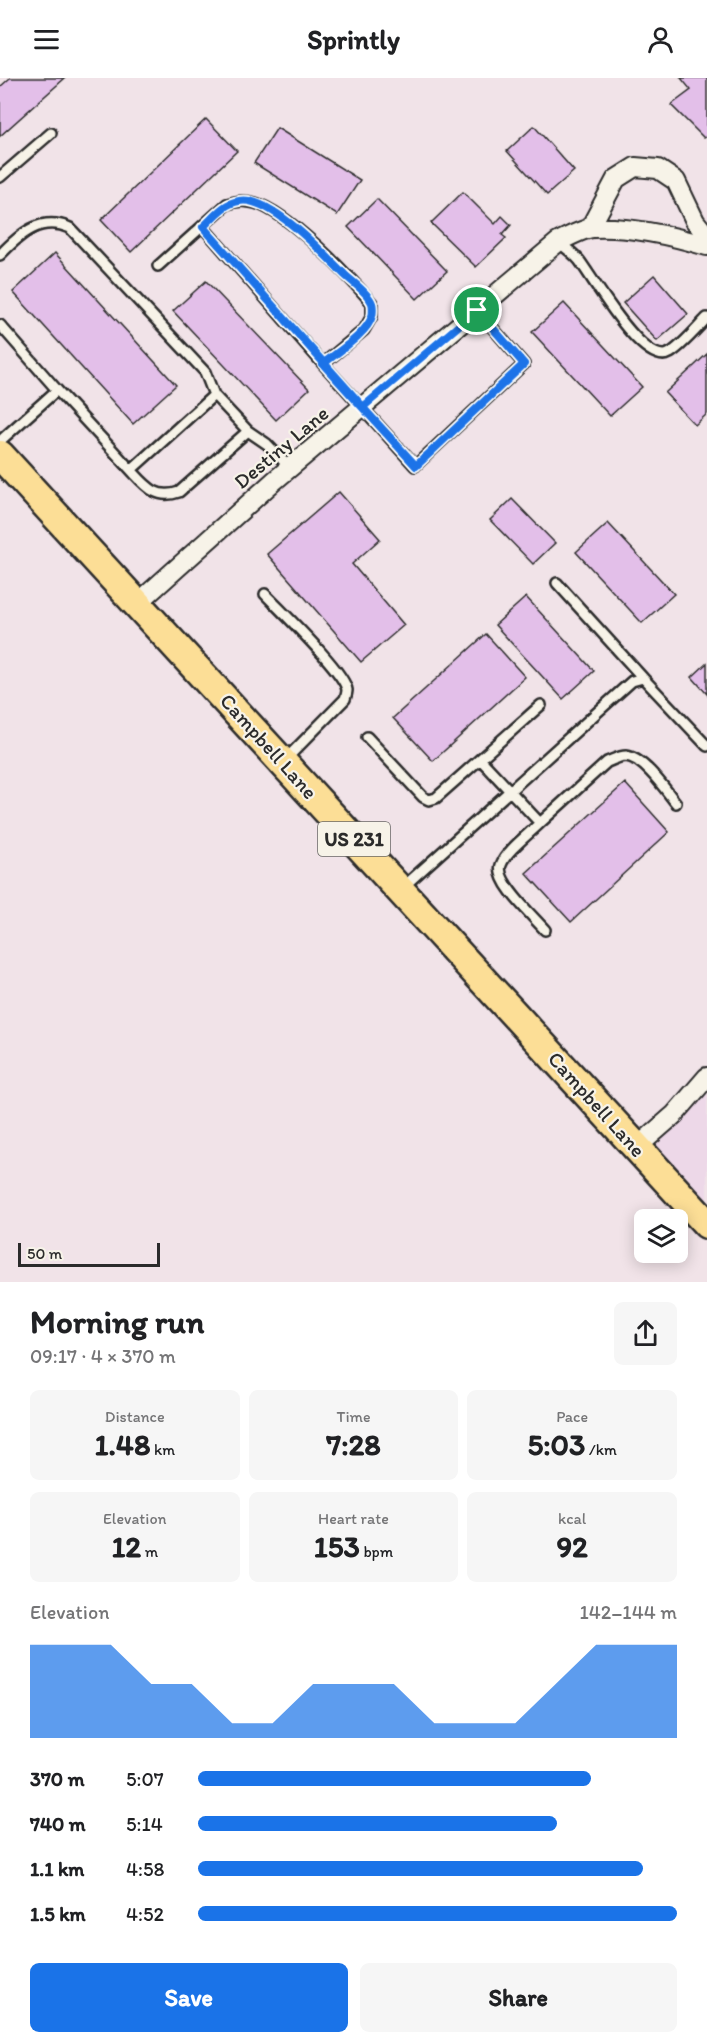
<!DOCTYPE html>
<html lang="en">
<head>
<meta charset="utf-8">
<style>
	body { margin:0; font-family:Itim,sans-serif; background:#f6f6f6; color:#202124; height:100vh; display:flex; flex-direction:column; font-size:22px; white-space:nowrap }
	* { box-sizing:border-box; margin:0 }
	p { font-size:20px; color:#757577 }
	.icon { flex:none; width:33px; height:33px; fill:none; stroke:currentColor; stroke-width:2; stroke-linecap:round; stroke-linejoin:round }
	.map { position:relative; height:1204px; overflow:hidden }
	.panel { display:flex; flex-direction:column; background:#fff; flex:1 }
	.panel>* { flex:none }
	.fabs { position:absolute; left:634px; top:1131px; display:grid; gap:12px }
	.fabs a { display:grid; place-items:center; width:54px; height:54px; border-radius:9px; background:#fff; box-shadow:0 3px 15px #0003; font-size:30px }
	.scale { position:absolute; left:18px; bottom:15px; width:142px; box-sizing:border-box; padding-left:6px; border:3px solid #2b2b2b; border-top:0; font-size:16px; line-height:21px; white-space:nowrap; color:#2b2b2b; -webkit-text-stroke:4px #f7f3e8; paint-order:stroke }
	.pin { position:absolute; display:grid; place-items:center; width:51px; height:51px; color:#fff; margin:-26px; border:3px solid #fff; border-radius:50%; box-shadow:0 2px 6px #0007 }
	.round { display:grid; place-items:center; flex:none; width:63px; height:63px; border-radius:9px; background:#f6f6f6 }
	.overview { display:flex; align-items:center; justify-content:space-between; height:102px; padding:0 30px }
	h1 { font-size:33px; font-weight:800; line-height:45px }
	.stats { display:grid; grid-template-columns:repeat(3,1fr); gap:9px; height:102px; padding:6px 30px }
	.stats div { display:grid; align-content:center; border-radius:9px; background:#f6f6f6; text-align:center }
	.stats b { font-size:30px; font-weight:800 }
	.stats small { font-size:16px; font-weight:400 }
	.stats p { font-size:16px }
	.chart { height:168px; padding:12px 30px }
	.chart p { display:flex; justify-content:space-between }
	.chart svg { width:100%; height:108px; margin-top:6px; fill:#1a73e8; opacity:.7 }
	.cta { display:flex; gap:12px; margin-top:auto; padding:12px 30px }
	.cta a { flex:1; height:69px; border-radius:9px; background:#1a73e8; color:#fff; font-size:24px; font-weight:800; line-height:69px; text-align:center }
	.cta a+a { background:#f6f6f6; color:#202124 }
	ul { padding:0 30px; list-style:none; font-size:20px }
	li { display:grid; grid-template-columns:96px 72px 1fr; align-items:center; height:45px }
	li i { height:15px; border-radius:8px; background:#1a73e8 }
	header { display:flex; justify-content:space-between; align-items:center; height:78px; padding:0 30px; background:#fff; font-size:27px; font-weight:800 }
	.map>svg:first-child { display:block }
	.built { fill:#edd8e8 }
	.building { fill:#e3bfe9; stroke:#2b2b2b; stroke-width:1.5 }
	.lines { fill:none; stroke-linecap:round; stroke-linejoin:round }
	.lane-casing { stroke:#2b2b2b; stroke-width:14 }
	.street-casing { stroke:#2b2b2b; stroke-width:22 }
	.primary-casing { stroke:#2b2b2b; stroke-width:33 }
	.lane { stroke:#f7f3e8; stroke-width:9 }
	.street { stroke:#f7f3e8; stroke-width:18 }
	.primary { stroke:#fcde96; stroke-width:28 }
	.route-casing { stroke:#fff; stroke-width:12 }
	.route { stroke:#1a73e8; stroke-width:8 }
	.labels { text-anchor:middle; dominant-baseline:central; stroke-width:4.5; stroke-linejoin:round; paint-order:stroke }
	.shield { fill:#f7f3e8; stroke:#686764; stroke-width:1.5 }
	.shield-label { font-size:20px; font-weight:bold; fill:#2b2b2b }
	.street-label { font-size:21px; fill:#2b2b2b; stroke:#f7f3e8 }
</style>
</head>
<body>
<header><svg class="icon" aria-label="menu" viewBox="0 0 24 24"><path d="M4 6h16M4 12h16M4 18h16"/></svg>Sprintly<svg class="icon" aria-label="person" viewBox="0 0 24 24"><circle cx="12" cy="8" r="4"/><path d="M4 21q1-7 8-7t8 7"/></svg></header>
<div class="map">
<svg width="707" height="1204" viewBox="0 0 707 1204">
	<rect width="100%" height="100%" fill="#f1e3e8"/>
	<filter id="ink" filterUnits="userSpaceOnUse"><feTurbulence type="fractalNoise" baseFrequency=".0167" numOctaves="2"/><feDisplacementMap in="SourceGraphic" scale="12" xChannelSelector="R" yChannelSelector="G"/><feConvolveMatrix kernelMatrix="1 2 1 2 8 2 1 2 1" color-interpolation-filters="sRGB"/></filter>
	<g filter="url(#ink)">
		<path class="built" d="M707 1008V1146L636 1070Z"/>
		<path class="building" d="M10 0H65L0 58V9Z
			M681 0H707V58L704 60 671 27 691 12Z
			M206 41 237 73 131 174 101 142Z
			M534 48 574 93 547 117 507 73Z
			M277 50 360 102 337 137 254 85Z
			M463 114 495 146 502 138 511 147 502 157 506 160 476 189 431 145Z
			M377 121 447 193 417 221 348 149Z
			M55 175 176 307 133 346 13 214Z
			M654 197 688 236 657 263 623 225Z
			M206 203 309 311 276 342 173 233Z
			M564 225 642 309 610 338 532 254Z
			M707 276V336L695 347 665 315Z
			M339 414 380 461 352 486 404 547 361 584 267 476Z
			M512 421 555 465 533 486 490 442Z
			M608 445 674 516 642 545 576 474Z
			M526 519 594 593 563 621 495 547Z
			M486 556 525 599 433 683 393 640Z
			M707 585V616L692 599Z
			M625 705 669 754 571 844 526 795Z"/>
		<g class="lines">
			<g class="lane-casing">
				<path id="lane" d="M0 99 51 55
					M203 149 323 286 415 388 524 286 477 232
					M558 164C565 169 573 175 579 182 593 200 644 291 670 275 681 269 698 249 707 240
					M0 177C20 156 41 137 70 150L205 294 214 317
					M158 188 227 126C237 123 244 122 255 125 288 134 349 198 372 225V238L364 252 323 286
					M0 247 57 312
					M248 353 267 366 290 390
					M0 363 57 312 131 392C146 408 156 422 179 414L248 353 214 317 131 392
					M557 505 643 600
					M265 516C280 532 345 594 347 612 347 615 346 618 345 621L285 682
					M367 659 423 719 429 722 436 720 541 627
					M481 682 540 745 607 684C613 682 619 678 626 678 644 680 665 711 676 725
					M540 745C529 756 506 773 501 787 495 804 534 839 545 852
					M402 810 632 603 643 600 707 668"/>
			</g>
			<g class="street-casing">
				<path id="street" d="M590 150 616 101 635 89 658 91 676 103 695 143 707 158
					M138 525 274 403 558 164C568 159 582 151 593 150 628 148 673 158 707 168
					M636 1070 675 1036 707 999"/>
			</g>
			<g class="primary-casing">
				<path id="primary" d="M0 377 707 1146"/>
			</g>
			<use href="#lane" class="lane"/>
			<use href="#street" class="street"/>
			<use href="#primary" class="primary"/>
		</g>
	</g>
	<g class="lines" filter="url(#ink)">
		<g class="route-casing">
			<path id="route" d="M477 232 363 329 203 149C214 139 224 125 239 123 270 117 325 177 346 198 354 205 368 215 372 225 373 227 373 236 372 238 368 255 336 275 323 286L416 388 524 286 477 232"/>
		</g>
		<use href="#route" class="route"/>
	</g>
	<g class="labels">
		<rect class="shield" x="318" y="744" width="72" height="34" rx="4.5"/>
		<g class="shield-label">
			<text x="354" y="761">US 231</text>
		</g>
		<g class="street-label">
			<text transform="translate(281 369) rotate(-40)">Destiny Lane</text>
			<text transform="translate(269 668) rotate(48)">Campbell Lane</text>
			<text transform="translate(597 1026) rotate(48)">Campbell Lane</text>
		</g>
	</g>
</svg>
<div class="fabs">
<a><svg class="icon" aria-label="layers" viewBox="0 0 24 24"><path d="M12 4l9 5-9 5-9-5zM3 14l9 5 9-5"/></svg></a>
</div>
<div class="scale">50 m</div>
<div class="pin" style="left:477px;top:232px;background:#1e9e55"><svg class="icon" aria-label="arrive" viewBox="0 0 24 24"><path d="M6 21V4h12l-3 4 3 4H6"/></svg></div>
</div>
<section class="panel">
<div class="overview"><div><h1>Morning run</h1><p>09:17 · 4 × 370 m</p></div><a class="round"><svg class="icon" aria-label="share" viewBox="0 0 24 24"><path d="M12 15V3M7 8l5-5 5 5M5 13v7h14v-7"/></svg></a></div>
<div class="stats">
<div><p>Distance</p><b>1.48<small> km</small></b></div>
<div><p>Time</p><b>7:28</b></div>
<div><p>Pace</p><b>5:03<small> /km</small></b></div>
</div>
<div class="stats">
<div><p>Elevation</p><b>12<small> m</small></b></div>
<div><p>Heart rate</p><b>153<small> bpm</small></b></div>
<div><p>kcal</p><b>92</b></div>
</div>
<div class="chart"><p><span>Elevation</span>142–144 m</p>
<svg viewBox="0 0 160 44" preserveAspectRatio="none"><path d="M0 44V6L10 6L20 6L30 22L40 22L50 38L60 38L70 22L80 22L90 22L100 38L110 38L120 38L130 22L140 6L150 6L160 6V44z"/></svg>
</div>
<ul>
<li><b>370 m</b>5:07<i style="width:82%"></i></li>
<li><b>740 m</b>5:14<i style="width:75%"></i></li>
<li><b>1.1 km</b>4:58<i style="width:93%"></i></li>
<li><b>1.5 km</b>4:52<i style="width:100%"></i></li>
</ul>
<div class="cta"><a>Save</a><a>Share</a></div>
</section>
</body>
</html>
